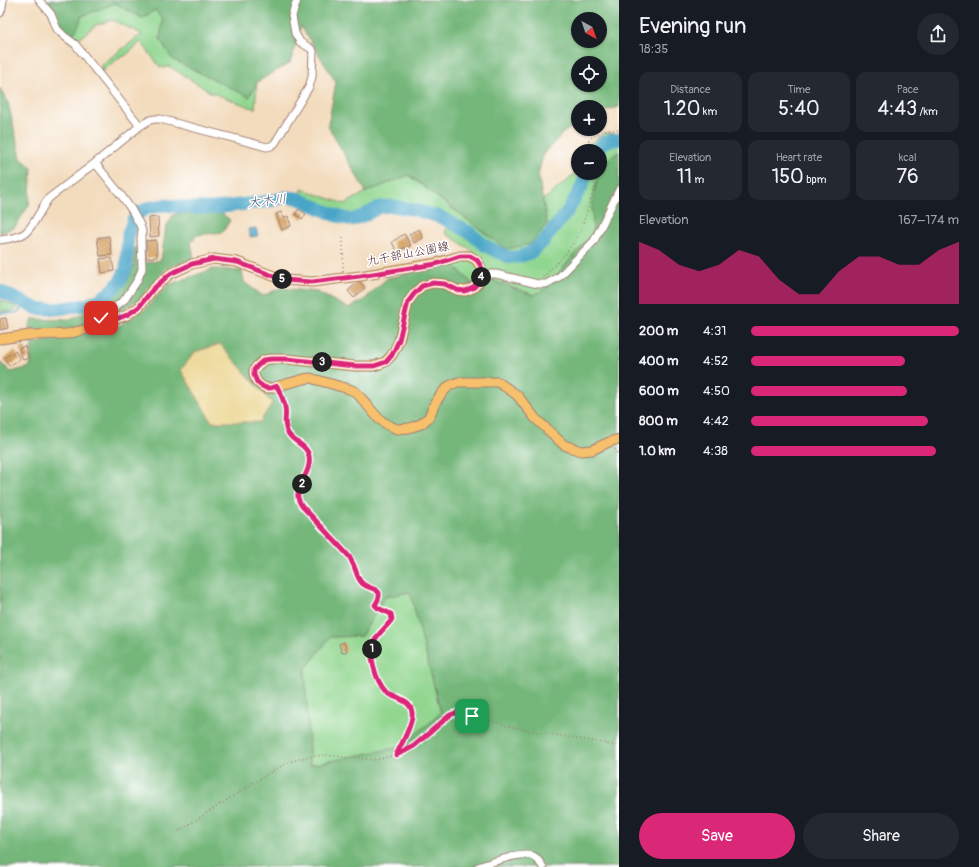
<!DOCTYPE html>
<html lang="en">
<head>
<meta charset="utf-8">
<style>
	body { margin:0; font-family:Pangolin,"Klee One",sans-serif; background:#242831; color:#f1f3f6; height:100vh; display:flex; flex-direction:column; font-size:15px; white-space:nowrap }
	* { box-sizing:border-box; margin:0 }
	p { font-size:13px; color:#9ea1a6 }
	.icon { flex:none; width:22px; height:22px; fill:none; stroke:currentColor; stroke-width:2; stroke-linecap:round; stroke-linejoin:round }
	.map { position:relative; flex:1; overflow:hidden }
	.drawer { display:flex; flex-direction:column; background:#171b24; width:360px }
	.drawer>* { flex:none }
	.needle { width:26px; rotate:140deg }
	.buttons { position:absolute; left:571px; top:12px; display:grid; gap:8px }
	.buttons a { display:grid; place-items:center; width:36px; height:36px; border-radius:50%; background:#171b24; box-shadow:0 1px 3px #0004; font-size:20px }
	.pin { position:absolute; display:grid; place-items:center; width:34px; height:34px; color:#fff; margin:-17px; border-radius:8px; box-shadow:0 2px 6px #0006 }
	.km { position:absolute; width:20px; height:20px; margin:-10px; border-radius:50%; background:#222; color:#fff; font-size:11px; line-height:20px; text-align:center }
	.round { display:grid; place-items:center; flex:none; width:42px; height:42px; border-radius:21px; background:#242831 }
	.head { display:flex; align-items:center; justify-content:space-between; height:68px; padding:0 20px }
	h1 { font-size:22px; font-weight:600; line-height:30px }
	.stats { display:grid; grid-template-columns:repeat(3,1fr); gap:6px; height:68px; padding:4px 20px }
	.stats div { display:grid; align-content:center; border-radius:10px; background:#242831; text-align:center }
	.stats b { font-size:20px; font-weight:600 }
	.stats small { font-size:11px; font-weight:400 }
	.stats p { font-size:11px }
	.chart { height:112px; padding:8px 20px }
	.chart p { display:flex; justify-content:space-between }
	.chart svg { width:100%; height:72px; margin-top:4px; fill:#db2777; opacity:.7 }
	.primary-button { display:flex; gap:8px; margin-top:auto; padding:8px 20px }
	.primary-button a { flex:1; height:46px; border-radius:24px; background:#db2777; color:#fff; font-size:16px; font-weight:600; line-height:46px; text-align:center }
	.primary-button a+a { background:#242831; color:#f1f3f6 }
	ul { padding:0 20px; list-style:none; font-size:13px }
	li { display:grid; grid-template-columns:64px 48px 1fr; align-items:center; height:30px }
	li i { height:10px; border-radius:5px; background:#db2777 }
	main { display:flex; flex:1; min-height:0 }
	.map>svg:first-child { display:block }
	.green { fill:#91d68f; stroke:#6e7a5d }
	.forest { fill:#74b77a; stroke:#5f6b52; fill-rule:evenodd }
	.sand { fill:#eeda9e; stroke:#9c7c64 }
	.water { fill:#49a5c7; stroke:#4a6279 }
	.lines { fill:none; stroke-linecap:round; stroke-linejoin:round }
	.stream { stroke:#49a5c7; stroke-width:2 }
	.river { stroke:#49a5c7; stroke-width:13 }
	.building { fill:#cf9955 }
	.minor-casing { stroke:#9e7e74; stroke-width:9 }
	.major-casing { stroke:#9e7e74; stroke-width:11 }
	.path { stroke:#9e7e74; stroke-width:1.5; stroke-dasharray:1 3; stroke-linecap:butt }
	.minor { stroke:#fff; stroke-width:7 }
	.major { stroke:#f7c06c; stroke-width:9 }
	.route-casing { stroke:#fff; stroke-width:8 }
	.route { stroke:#db2777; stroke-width:5 }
	.labels { text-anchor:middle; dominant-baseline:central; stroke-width:3; stroke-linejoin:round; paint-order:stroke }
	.street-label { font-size:12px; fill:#4a1f2b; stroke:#fff }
	.water-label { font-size:13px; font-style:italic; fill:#4a5b71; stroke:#fff }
</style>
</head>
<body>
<main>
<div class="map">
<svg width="619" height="867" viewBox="0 0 619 867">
	<rect width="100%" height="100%" fill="#fff"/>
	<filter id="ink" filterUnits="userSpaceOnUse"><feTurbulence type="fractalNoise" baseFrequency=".025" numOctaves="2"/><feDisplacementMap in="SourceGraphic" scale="8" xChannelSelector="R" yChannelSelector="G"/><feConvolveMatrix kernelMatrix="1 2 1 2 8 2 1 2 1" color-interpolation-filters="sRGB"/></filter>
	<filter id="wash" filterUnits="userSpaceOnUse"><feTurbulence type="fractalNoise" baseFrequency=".012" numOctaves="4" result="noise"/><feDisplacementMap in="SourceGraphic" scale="16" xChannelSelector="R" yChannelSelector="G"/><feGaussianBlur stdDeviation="0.9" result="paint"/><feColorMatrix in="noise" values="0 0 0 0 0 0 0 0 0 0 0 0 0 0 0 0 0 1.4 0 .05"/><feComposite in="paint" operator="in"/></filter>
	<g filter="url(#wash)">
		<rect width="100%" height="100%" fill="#f3dcbd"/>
		<path class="green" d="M115 3 142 18 155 10 163 19 160 39 249 97 257 82 255 109 210 92 169 66 164 68 160 67 141 42 125 56 120 57 101 72V65L142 34 112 20 96 25 77 40 70 35 76 31 82 16Z
			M605 133 619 134V152L617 153 601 166 600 171V151H586L589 144Z
			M578 166V173H600L592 200 593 233 545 289 534 295 490 280 477 289 453 264 473 251 445 233 450 220 409 203 384 202 350 216 301 199 302 189 345 204 366 192 408 175 506 249 531 244 547 224 543 200 573 176Z
			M0 300 18 307 13 311H0Z
			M410 591 441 713 401 747 310 765 305 670 330 637 361 636 385 597Z"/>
		<path class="forest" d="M49 0H619V107L600 112V107H578V124L564 132 544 153 538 174 547 224 531 244 506 249 409 175 366 192 328 126 336 82 301 26 290 63 257 82 249 97 172 59 160 39 163 19 155 10 142 18 115 3 82 16 76 31 70 35 59 29 48 1ZM578 19H600V41H578ZM578 63H600V85H578Z
			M0 88 8 103 21 158 32 168 29 205 15 227 0 233Z
			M619 152V867H0V362L11 372 30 367 32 344 119 326 145 309 168 285 213 269 242 271 244 282 263 296 280 288 317 292 348 308 363 301 387 278 453 264 477 289 490 280 534 295 545 289 593 233 592 200 601 166 617 153ZM410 592 441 713 401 747 310 765 305 670 330 637 361 636 385 597Z
			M220 212 230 220 223 232 197 235 191 242 194 258 167 268 138 300 103 320 64 330 28 329 32 319 70 320 107 302 127 282 134 265V249L136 247 146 263 161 260 166 227 174 214Z"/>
		<path class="sand" d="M220 344 272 403 260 422H212L181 370 195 352Z"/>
		<path class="water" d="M256 228 258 236 250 237 248 229Z"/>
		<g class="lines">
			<path class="stream" d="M44 212 51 201
				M22 238 28 237 32 230
				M0 313H16L22 308 38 309"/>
			<path class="river" d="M597 151 604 142 619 139
				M0 291 38 309H55L86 305 100 299 111 291 120 281 126 269 128 234 133 220 140 212 148 208 164 205 192 208H215L270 201 286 197 297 198 337 216 352 220 365 215 380 207 392 206 405 208 415 210 440 217 469 232 486 246 508 257H518L530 253 543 242 567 212 581 188 587 173"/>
		</g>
		<g id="blocks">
			<path class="building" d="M299 209 306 214 302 219 295 214Z
				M281 212 284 218 288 216 291 226 282 230 276 214Z
				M158 217 159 236 150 237 149 218Z
				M419 229 423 238 414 243 409 234Z
				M404 234 411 245 405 249V247L397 252 392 242Z
				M109 236 112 255 100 256 97 238Z
				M156 240 157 257 146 258V241Z
				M112 258 114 271 102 273 100 259Z
				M359 281 365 288 354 298 348 291Z
				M6 318 8 328 0 330V319Z
				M25 346 29 358 23 360 19 348Z
				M15 351 20 359 9 366 4 358Z
				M344 642 347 651 342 653 339 644Z"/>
		</g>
	</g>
	<g filter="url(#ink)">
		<use href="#blocks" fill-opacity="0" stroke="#9e7e74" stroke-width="1"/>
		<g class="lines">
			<g class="minor-casing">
				<path id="minor" d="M39 0 51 14 57 29 64 36 75 44 140 126
					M0 13 2 8 3 0
					M95 163 121 195 131 209 140 225 142 231 141 238 142 269 137 281 125 299 113 309 101 318 95 327
					M0 240C8 239 18 238 25 233 34 226 41 208 49 198L95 163 140 126 150 120 155 119H160L267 147 271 146 275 143 309 87 312 77 313 51 310 48 300 42 295 33 292 16 297 0
					M482 274H496L538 284H546L559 277 594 241 619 190
					M478 867C489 863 525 850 535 857 538 860 541 864 543 867"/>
			</g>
			<g class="major-casing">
				<path id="major" d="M0 339 30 335 67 334 95 327 127 315 139 307 153 289 170 274 192 264 214 259 237 262 284 280 312 282 360 276 436 263 460 256H470L477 261 481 268 482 274 479 282 473 288 465 291 457 290 445 284 433 283 422 286 414 294 408 302 399 341 392 355 385 362 374 366H355L287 359H271L264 360 257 366 254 370V375L257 382 262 386 266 388H271L304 379 310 378 349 389 356 392 379 419 388 425 397 429 409 428 421 424 429 417 435 403 442 393 449 386 458 382H498L517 395 535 418 564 445 581 451 592 450 609 442 619 439"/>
			</g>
			<path class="path" d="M582 151 590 139 605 130H619
				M343 271V236
				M543 277 565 255 580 233 595 186 596 174 595 173
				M280 394 285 407V425L287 433 292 438 304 447 309 455V465L306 475 298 490V499L302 506 347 554C349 557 351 559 352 562 356 568 356 576 361 582 365 588 377 588 379 593 380 597 377 602 375 605L378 608 391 614 392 619C388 626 378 633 375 640 367 654 376 681 386 692 394 699 410 699 412 712 414 722 401 745 396 755
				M615 449 619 454
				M179 831 269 773 289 762 306 757 324 755 376 760 396 755 403 752 414 746 450 715 458 712 516 728 619 746"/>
			<use href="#minor" class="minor"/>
			<use href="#major" class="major"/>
		</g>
	</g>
	<g class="lines" filter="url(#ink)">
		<g class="route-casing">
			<path id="route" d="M101 318 95 327 127 315 139 307 153 289 170 274 192 264 214 259 237 262 284 280 312 282 360 276 436 264 460 256H470L477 260 482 268V274L479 282 473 288 465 291 457 290 445 284 433 283 422 286 414 294 408 302 399 340 392 355 386 362 374 366H355L287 359H271L264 360 257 366 254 370V375L257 382 262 386 266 388H271L277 386C280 393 284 400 285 407 287 415 283 423 287 431 291 442 307 444 309 456 312 473 296 484 298 497 298 500 300 503 302 506L347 554C349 556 351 559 352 562 356 568 356 576 361 582 365 588 377 588 379 593 380 597 377 602 375 605L378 608 391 614 392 619C388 626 379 632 375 640 367 654 376 681 386 692 394 699 410 699 412 712 414 722 401 745 396 755L403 752 414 746 450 715 458 712 472 716"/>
		</g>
		<use href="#route" class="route"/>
	</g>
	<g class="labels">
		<g class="street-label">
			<text transform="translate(408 254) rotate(-11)">九千部山公園線</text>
		</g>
		<g class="water-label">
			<text transform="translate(267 201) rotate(-7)">大木川</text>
		</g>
	</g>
</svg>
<div class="buttons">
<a><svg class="needle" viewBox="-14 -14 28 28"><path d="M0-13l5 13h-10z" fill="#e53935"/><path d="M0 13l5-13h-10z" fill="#9ea1a6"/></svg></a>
<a><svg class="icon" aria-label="locate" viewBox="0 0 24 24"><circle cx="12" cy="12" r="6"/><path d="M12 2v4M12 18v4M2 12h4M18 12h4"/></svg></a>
<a>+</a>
<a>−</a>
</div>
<div class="pin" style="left:472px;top:716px;background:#1e9e55"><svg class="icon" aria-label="arrive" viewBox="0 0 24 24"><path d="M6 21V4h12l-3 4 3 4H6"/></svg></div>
<div class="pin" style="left:101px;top:318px;background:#d93025"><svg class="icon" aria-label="check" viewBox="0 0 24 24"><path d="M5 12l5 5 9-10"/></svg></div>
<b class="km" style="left:372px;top:649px">1</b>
<b class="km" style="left:302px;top:484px">2</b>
<b class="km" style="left:322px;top:362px">3</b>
<b class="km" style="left:481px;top:277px">4</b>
<b class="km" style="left:282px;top:279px">5</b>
</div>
<section class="drawer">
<div class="head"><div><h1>Evening run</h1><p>18:35</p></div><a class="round"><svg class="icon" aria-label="share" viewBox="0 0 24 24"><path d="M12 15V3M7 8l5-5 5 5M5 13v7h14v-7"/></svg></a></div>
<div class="stats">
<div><p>Distance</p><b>1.20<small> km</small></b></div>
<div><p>Time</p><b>5:40</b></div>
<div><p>Pace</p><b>4:43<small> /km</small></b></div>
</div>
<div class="stats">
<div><p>Elevation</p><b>11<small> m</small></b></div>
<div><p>Heart rate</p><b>150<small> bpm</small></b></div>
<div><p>kcal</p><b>76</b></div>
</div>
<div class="chart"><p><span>Elevation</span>167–174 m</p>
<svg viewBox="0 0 160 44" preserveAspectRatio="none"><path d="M0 44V6L10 11L20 20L30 24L40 20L50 11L60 15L70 29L80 38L90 38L100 24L110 15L120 15L130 20L140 20L150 11L160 6V44z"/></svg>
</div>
<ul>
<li><b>200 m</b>4:31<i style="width:100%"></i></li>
<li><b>400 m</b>4:52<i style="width:74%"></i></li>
<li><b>600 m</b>4:50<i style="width:75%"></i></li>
<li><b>800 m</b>4:42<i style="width:85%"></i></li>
<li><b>1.0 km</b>4:38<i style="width:89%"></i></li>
</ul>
<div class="primary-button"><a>Save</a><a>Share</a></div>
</section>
</main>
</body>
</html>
